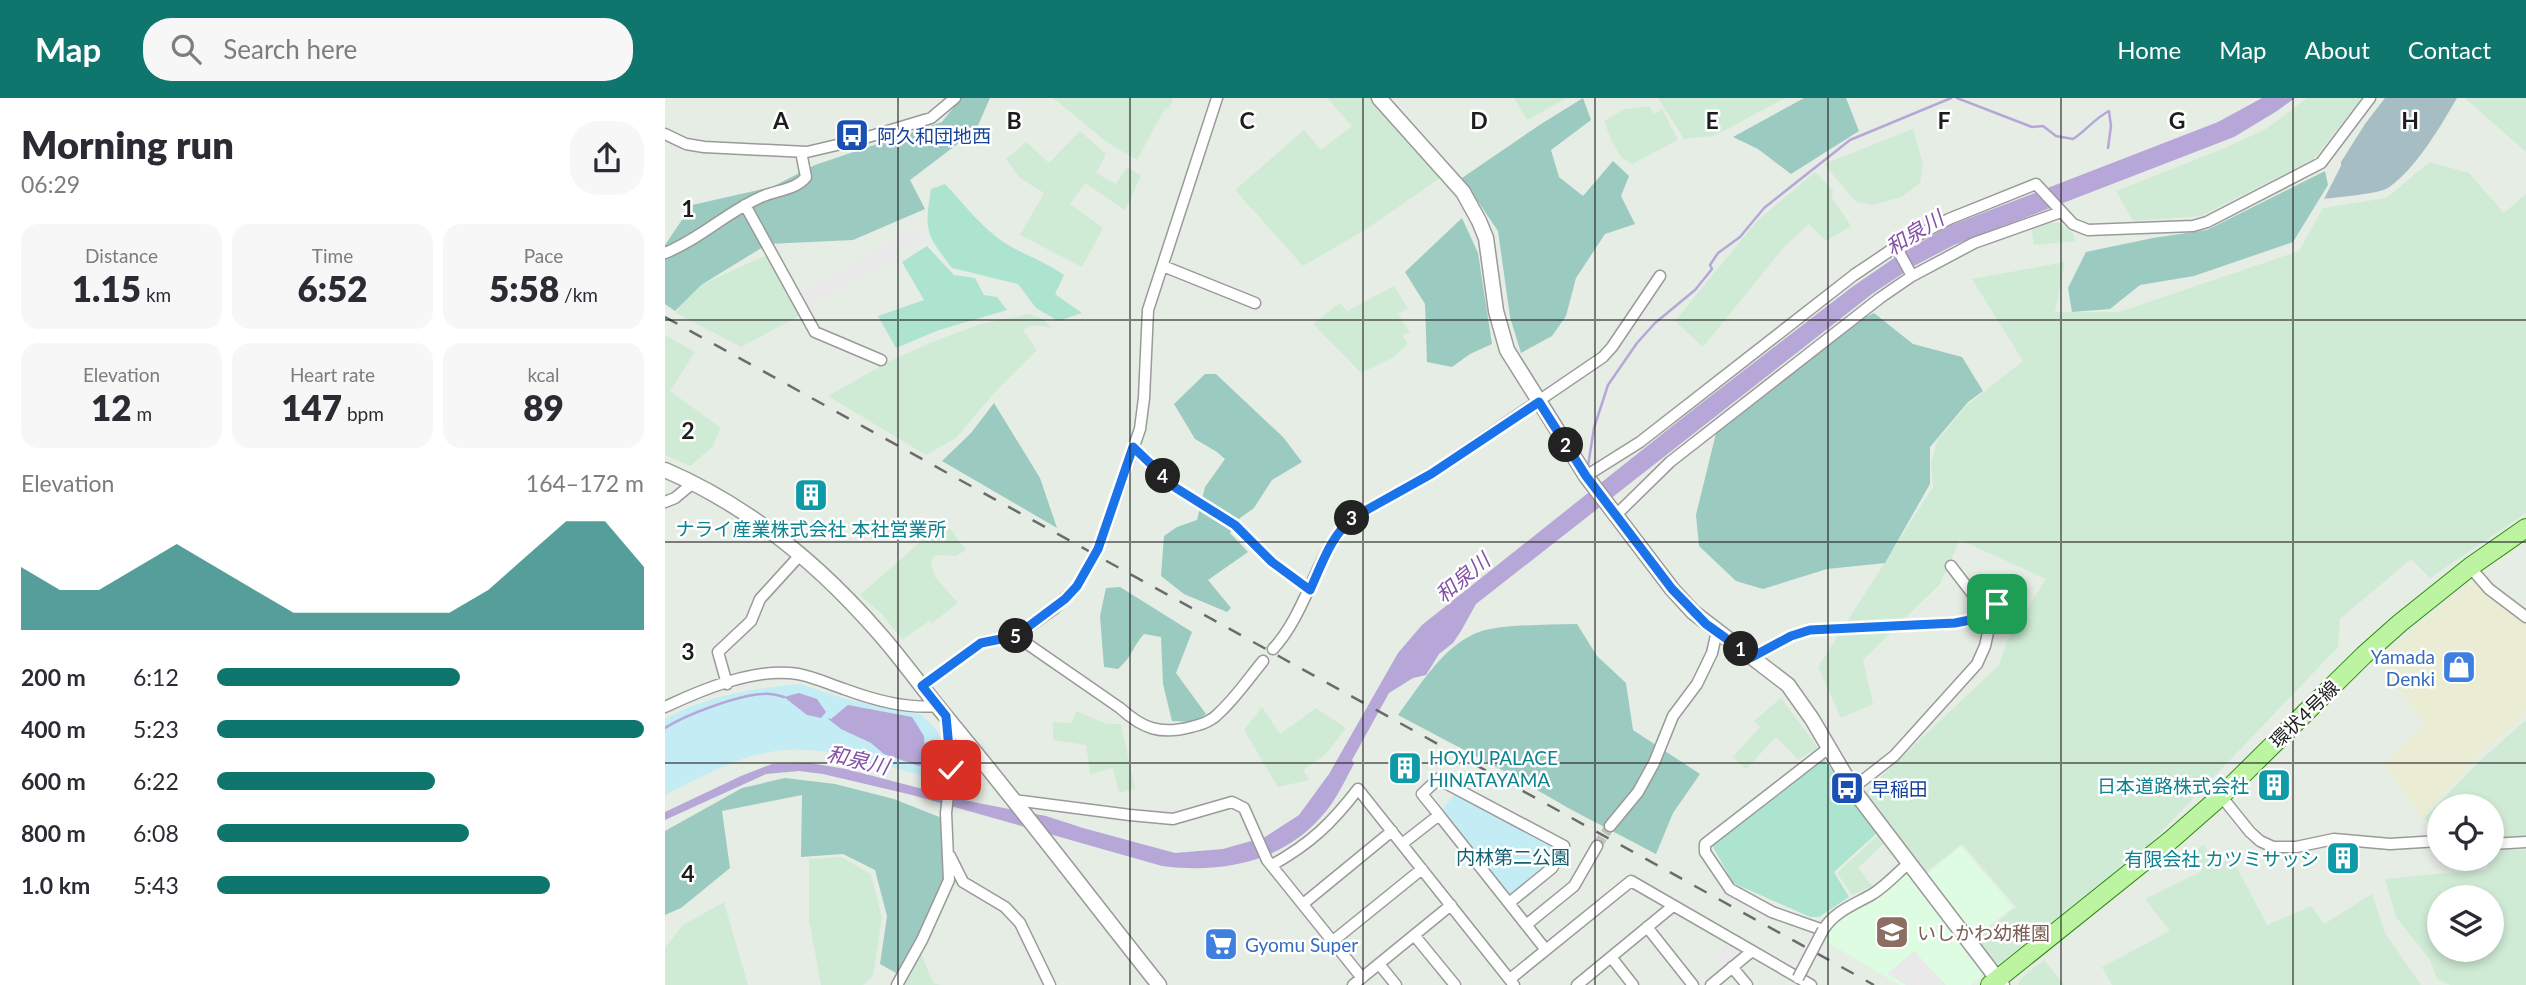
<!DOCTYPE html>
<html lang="en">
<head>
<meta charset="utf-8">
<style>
	body { margin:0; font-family:Lato,"Noto Sans JP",sans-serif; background:#f7f7f7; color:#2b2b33; height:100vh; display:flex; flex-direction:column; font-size:26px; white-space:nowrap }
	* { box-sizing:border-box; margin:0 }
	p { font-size:23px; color:#7c7c81 }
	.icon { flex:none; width:38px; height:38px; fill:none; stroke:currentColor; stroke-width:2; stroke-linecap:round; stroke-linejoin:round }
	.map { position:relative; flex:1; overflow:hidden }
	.side { display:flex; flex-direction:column; background:#fff; width:665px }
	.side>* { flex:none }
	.tools { position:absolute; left:1762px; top:696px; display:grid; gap:14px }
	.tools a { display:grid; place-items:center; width:77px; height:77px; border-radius:50%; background:#fff; box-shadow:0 4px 10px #0003; font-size:35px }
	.pin { position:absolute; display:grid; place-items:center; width:60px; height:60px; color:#fff; margin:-30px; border-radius:14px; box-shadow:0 4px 10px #0006 }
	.km { position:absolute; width:35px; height:35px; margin:-18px; border-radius:50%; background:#222; color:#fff; font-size:19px; line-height:35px; text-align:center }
	.round { display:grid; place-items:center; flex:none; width:74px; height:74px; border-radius:28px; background:#f7f7f7 }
	.head { display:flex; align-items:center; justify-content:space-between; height:119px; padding:0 21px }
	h1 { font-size:38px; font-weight:800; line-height:52px }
	.figures { display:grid; grid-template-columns:repeat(3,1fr); gap:10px; height:119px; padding:7px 21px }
	.figures div { display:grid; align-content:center; border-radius:18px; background:#f7f7f7; text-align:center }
	.figures b { font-size:35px; font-weight:800 }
	.figures small { font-size:19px; font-weight:400 }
	.figures p { font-size:19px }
	.chart { height:196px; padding:14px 21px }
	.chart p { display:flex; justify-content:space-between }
	.chart svg { width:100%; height:126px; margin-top:7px; fill:#0f766e; opacity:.7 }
	ul { padding:0 21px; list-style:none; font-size:23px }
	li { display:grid; grid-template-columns:112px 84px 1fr; align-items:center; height:52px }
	li i { height:18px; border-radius:9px; background:#0f766e }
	header { display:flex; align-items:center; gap:42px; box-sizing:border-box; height:98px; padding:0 35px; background:#0f766e; color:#fff }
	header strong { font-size:33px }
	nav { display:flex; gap:38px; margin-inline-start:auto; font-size:24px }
	.search { width:490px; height:63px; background:#f7f7f7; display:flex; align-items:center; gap:18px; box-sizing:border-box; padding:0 24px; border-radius:28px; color:#7c7c81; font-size:26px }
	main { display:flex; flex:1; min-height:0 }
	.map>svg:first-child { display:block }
	.commercial { fill:#eaedd4 }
	.education { fill:#defce1 }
	.farmland { fill:#d0ebd5; fill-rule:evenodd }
	.grass { fill:#ade4cf }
	.forest { fill:#9bcac1 }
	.cemetery { fill:#a6bdc4 }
	.park { fill:#c3ecf5 }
	.parking { fill:#e9e9e9 }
	.water { fill:#b7a7d8 }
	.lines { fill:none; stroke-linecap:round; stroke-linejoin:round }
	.stream { stroke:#b7a7d8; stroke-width:2.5 }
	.minor-tunnel { stroke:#bec3bc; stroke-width:10; stroke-dasharray:10 5; stroke-linecap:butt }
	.minor-casing { stroke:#9a9a9a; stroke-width:13 }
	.tertiary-casing { stroke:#9a9a9a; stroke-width:17 }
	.primary-casing { stroke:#298b0b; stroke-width:20 }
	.minor { stroke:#fff; stroke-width:10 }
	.tertiary { stroke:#fff; stroke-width:14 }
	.primary { stroke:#bdf4a2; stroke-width:18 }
	.rail { stroke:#6b6b6b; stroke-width:2.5; stroke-dasharray:14 14; stroke-linecap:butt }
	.minor-bridge-casing { stroke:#9a9a9a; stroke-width:13; stroke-linecap:butt }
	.minor-bridge { stroke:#fff; stroke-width:10 }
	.route-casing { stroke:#fff; stroke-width:14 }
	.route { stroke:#1a73e8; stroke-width:9 }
	.grid { fill:none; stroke:#1d1d1d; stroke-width:2; stroke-opacity:0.55 }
	.labels { text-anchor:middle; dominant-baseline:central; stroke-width:5; stroke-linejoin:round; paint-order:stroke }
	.transit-label { font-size:19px; fill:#164399; stroke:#fff; text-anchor:start }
	.culture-label { font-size:19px; fill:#0d838f; stroke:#fff; text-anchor:end }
	.shop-label { font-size:19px; fill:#366cbe; stroke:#fff; text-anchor:end }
	.street-label { font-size:19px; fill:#1d1d1d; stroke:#fff }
	.park-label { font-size:19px; fill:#146172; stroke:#fff }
	.education-label { font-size:19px; fill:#785e54; stroke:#fff; text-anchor:start }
	.water-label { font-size:21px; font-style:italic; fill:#8351a5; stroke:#fff }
	.grid-label { font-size:23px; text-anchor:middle; font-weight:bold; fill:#1d1d1d; stroke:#fff; stroke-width:5; stroke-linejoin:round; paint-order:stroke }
</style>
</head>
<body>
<header>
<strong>Map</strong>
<div class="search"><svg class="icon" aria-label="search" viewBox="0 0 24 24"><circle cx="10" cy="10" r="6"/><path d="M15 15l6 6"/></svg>Search here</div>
<nav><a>Home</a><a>Map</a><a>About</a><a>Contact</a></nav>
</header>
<main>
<section class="side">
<div class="head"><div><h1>Morning run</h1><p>06:29</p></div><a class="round"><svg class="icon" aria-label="share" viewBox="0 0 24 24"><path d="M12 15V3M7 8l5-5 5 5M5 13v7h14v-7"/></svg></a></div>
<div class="figures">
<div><p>Distance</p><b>1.15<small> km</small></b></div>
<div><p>Time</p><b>6:52</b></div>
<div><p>Pace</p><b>5:58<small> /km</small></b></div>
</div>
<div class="figures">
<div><p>Elevation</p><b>12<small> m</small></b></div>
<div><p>Heart rate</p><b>147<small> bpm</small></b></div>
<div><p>kcal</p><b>89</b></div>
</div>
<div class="chart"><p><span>Elevation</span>164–172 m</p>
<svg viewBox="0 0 160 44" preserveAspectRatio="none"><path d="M0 44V22L10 30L20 30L30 22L40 14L50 22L60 30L70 38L80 38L90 38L100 38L110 38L120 30L130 18L140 6L150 6L160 22V44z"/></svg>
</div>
<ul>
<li><b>200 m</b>6:12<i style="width:57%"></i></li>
<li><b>400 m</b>5:23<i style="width:100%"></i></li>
<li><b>600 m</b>6:22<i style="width:51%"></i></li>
<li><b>800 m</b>6:08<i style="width:59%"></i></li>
<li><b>1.0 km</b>5:43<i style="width:78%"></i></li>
</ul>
</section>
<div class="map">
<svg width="1861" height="887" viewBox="0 0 1861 887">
	<rect width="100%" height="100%" fill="#e6ede4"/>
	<path class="commercial" d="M1807 482 1821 496 1861 527V616L1814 656 1757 720 1719 666 1759 626 1712 562Z"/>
	<path class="education" d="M1296 748 1348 809 1310 838 1261 777Z
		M1242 773 1320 871 1316 879 1306 887H1235L1160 843 1167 826 1190 812 1207 805Z"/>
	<path class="farmland" d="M388 0H508L504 11 500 10 472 62 443 45Z
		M662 0H708L778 78 700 132 638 168 570 92 639 32 656 52 687 28Z
		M849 0H902L862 22Z
		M993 0H1120L1049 38 1019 41Z
		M1642 0H1697L1649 61 1536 118 1468 123 1451 93 1560 50 1601 31Z
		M1800 0H1861V54Z
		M985 8 988 16 997 11 1013 42 967 66 956 59 946 42 939 23 960 11Z
		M1248 31 1258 66 1255 85 1236 99 1208 107 1191 104 1159 66Z
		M415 33 441 56 431 75 451 86 462 69 476 78 460 112 420 85 405 106 438 130 417 169 355 137 379 95 355 80 341 61 361 44 384 65Z
		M1765 64 1804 75 1839 115 1861 96V415L1765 480 1746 461 1675 521 1673 549 1477 754 1332 867 1311 840 1351 809 1297 746 1260 775 1199 695 1334 567 1343 541 1381 481 1295 442 1275 486 1198 562 1208 606 1176 620 1153 569 1268 389 1266 365 1272 343 1301 308 1358 263 1307 181 1400 164 1390 214H1454L1634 153 1658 110 1721 100Z
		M1150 74 1168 92 1167 100 1186 128 1161 143 1144 126 1119 149 1038 249 1010 223 1092 123Z
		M1379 124 1394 125 1408 135 1410 143 1369 147 1366 128Z
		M102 157 136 217 76 249 11 215 26 191Z
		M729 188 743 211 733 216 745 235 737 237 743 246 727 260 696 275 648 226 675 205 682 213Z
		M364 216 378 221 387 230 368 227 358 232 372 252 331 293 291 340 261 357 163 298 221 265 265 245 315 226Z
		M0 237 30 254 5 293 56 330 47 349 25 368 0 357Z
		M279 423 301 452 291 458 270 457 266 464 270 479 293 505 267 525 264 523 237 542 217 516 195 497Z
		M1116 600 1153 650 1133 662 1111 639 1081 671 1068 659 1095 629 1089 623Z
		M597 609 615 636 651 610 681 630 661 656 638 672 644 682 613 689 579 632Z
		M411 613 441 626H456L470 691 454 695 448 670 425 676 421 647 388 642V624L407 625Z
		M1861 622V741L1827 742V709H1774V740L1773 739 1759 720 1818 660Z
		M1213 737 1219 745 1193 770 1207 788 1187 797 1172 775Z
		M1539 747 1551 767 1567 760 1602 827 1646 808 1659 826 1707 796 1720 835 1756 887H1447L1437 869 1505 833 1480 801 1537 773 1525 755Z
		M1827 751 1861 752V887H1785L1772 881 1765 862 1731 819 1720 781 1822 771 1823 761H1827ZM1774 800H1827V852H1774Z
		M176 759 206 776 217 820 208 878 198 887H156L144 821V761Z
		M59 804 83 887H0V850L18 827Z
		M254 850 268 885 276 887H235Z
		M1379 862 1399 887H1354V884L1361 876Z"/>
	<path class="grass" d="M280 86C300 107 320 134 345 148 363 158 382 165 399 177L390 196 417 215 393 223 371 210 353 186 287 170C261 136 259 134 266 91Z
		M262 148 289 177 310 180 319 197 332 199 342 212 274 232 231 250 213 218 259 202 237 164Z
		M1158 660 1212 735 1169 774 1184 799 1154 819H1145L1068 785 1047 747Z"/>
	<path class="forest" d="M296 0H325L311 32 245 82 260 111 188 142 103 146 36 187 10 213 0 206V147L27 107 107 89 150 67 277 24Z
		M918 0 926 22 886 52 894 79 918 98 948 63 964 78 956 98 970 126 940 136 911 180 901 218 887 238 856 255 845 219 833 133 797 80 876 26Z
		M1139 0H1181L1194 33 1126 76 1093 51 1068 39Z
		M1660 73 1663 87 1628 144 1529 178 1475 187 1445 211 1407 214 1403 190 1421 154 1488 140 1542 132Z
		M797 120 813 155 827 246 805 256 787 269 762 264 760 206 740 174Z
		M1209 215 1248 246 1297 259 1318 293 1303 304 1265 349V386L1220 465 1162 471 1098 491 1071 483 1034 448 1031 417 1052 331 1160 240Z
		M540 276H551L618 339 637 364 607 382 589 410 575 420 565 435 583 454 543 482 566 510 562 514 519 496 496 478 499 438 512 429 532 422 540 389 560 361 552 354 530 341 509 306Z
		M329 305 375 380 392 430 277 363 306 335Z
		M455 489 527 534 511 575 541 616 531 624 507 623 498 586 496 539 479 536C467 549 468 558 453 571L439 569 435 518 441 490Z
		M912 526 932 558 961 585 968 632 1035 676 1008 715 991 756 905 711 837 672 733 617C756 586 784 538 825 531 853 526 884 527 912 526Z
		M120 680 170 686 229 701 277 720 282 776 272 804 233 876 215 866 222 818 210 772 178 756 136 759 137 697 57 713 65 770 16 810 0 817V733L77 690Z"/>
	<path class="cemetery" d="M1720 0H1792C1775 29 1751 71 1723 90 1714 96 1672 99 1659 101L1676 68V64L1700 26Z"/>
	<path class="park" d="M135 586 181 601 257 617 274 635 279 655 276 678 269 681C219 668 156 644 105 654 68 660 33 681 0 697V621C41 598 89 590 135 586Z
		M791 695 893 749 884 765 843 798 776 713Z"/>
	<path class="parking" d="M257 126 261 140 231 157 233 163 142 210 135 193Z
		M1064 845 1078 852V856L1056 872 1046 862Z
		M1249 853 1281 887H1241L1222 876Z"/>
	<path class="water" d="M1597 0H1630L1612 13 1569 39 1289 147 1249 168 1207 196 811 506 796 533 788 545 774 556 761 577 748 580 724 595 687 662 689 666C680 682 673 698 662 712 621 764 558 776 497 768L247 697 158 676 134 673 101 676 0 722V714L76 678 107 666 145 665 181 671 308 704 381 718 418 730 510 755 558 751 600 739 634 717 664 676 733 555 757 527 1025 314 1187 189 1235 156 1284 128 1553 24Z
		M134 595 152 601 161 614 156 620 142 617 119 599Z
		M183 607 247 619 259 638 261 665 254 668 219 656 206 645 176 631 162 620 166 621Z"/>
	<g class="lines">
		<path class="stream" d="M1292 0 1367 29 1378 28 1391 38 1408 41C1421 33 1430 20 1444 13L1446 28 1443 50
			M923 368 929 330 943 287 972 245 990 225 1030 192 1047 171 1045 167 1053 155 1075 139 1099 110 1185 42 1286 0
			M0 630C20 617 73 597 98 596 105 595 112 597 119 599"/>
		<path class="minor-tunnel" d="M932 748 945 728"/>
		<g class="minor-casing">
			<path id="minor" d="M0 36 21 46 39 49 142 54 193 42 266 20 290 0
				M80 107 150 234 216 262
				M0 155C35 141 62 114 96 99 111 92 131 92 141 79L136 54
				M1235 156 1247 178
				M498 168 590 205
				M468 349 511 390 570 427 607 464 645 492
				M921 378 975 344 1189 177 1229 150 1284 121 1371 86 1408 126 1423 132 1528 128 1542 124 1656 65 1705 0
				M0 404 10 400 28 385
				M951 417 1005 364 1215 200 1247 178 1309 145 1396 114
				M1286 468 1323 516
				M1805 469 1824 491 1861 519
				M1320 519 1332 506
				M351 538 455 610C478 631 496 637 526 629 538 626 547 623 555 614 571 599 584 580 598 563
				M608 551C643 514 652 449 689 419L766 376 938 259 947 249 995 178
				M1087 559 1126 538 1145 532 1290 525 1320 519 1326 521 1320 548 1312 566 1229 658 1188 690
				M62 586 53 554 86 523 95 501 136 456
				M257 588 316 545 351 538 389 511 412 488 433 451 475 331 479 300 483 212 552 0
				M0 609C38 591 91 569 133 576 149 579 164 586 179 591 209 602 241 611 273 608
				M1165 649 1040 746V754L1065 791 1107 814 1158 832C1169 814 1188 807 1206 797 1220 789 1232 775 1244 765
				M1556 698 1585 734 1595 743 1608 749H1631L1669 741 1725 746 1774 743
				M349 702 465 717 508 721 567 704 579 710 602 762 697 880
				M774 717 757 696 773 681 899 748 887 770 844 805
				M945 728 973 694 989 665 1008 618 1032 586 1047 555 1052 533
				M737 746 774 717 881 852
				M1827 746 1861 744
				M285 758 298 784 340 809 355 825 385 887
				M607 767C645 746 667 725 693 691L849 887
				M638 806 727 733
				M861 827 909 788 932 748
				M982 829 1028 887
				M749 837 790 887
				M668 843 757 771
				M946 859 968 887
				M714 866 731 887
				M1067 869 1082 887
				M845 881 966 783 1146 887
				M232 887 257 842 284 782 281 715 286 672 281 618
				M688 887 786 807
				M912 887 1008 808
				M1046 887 1087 853"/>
		</g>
		<g class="tertiary-casing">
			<path id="tertiary" d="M714 0 798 94 814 123 821 140 831 213 842 252 921 378 1007 491 1028 514 1123 587 1147 621 1190 694 1337 887
				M0 372C84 408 153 465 213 534 238 562 259 593 283 621 355 708 424 799 494 887"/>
		</g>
		<g class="primary-casing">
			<path id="primary" d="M1325 887 1507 741 1556 698 1699 557 1735 525 1805 469 1861 430"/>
		</g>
		<use href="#minor" class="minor"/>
		<use href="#tertiary" class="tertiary"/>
		<use href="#primary" class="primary"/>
		<path class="rail" d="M0 219 1209 887"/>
		<g class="minor-bridge-casing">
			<path id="minor-bridge" d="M1133 880 1158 832"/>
		</g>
		<use href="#minor-bridge" class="minor-bridge"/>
	</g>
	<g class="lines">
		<g class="route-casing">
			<path id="route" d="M286 672 281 618 257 588 316 545 351 538 400 501 412 488 433 451 468 349 511 390 570 427 607 464 645 492C657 466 666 437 689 419L766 376 874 304 921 378 1007 491 1041 526 1087 559 1126 538 1145 532 1290 525 1320 519 1332 506"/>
		</g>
		<use href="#route" class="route"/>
	</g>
	<path class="grid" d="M233 0V887M465 0V887M698 0V887M930 0V887M1163 0V887M1396 0V887M1628 0V887M0 222H1861M0 444H1861M0 665H1861"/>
	<defs>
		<g id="bus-square" transform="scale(1.75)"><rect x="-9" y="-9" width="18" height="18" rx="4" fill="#1a4fb4" stroke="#fff"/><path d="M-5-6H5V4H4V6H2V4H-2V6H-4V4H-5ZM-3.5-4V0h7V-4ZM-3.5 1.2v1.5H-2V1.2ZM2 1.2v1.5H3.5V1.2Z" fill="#fff"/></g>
		<g id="building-square" transform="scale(1.75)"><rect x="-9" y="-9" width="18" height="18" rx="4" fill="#0f9aa8" stroke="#fff"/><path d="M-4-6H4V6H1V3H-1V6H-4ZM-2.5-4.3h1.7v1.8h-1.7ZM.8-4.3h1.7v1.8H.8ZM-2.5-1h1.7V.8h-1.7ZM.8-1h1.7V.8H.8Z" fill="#fff"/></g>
		<g id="shop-square" transform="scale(1.75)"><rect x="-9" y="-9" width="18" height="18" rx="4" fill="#3f7fe0" stroke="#fff"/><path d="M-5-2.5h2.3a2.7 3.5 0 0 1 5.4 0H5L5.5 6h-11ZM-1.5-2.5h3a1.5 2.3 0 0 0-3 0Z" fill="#fff"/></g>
		<g id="school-square" transform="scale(1.75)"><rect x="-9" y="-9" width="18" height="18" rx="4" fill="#8d6e63" stroke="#fff"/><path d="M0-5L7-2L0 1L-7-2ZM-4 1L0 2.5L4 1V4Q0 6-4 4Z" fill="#fff"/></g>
		<g id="supermarket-square" transform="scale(1.75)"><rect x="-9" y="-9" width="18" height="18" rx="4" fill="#3f7fe0" stroke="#fff"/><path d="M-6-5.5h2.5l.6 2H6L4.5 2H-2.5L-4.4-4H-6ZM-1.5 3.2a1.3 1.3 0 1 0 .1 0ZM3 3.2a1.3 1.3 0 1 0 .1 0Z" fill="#fff"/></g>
	</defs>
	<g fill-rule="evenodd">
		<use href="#bus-square" x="187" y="37"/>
		<use href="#building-square" x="146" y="397"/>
		<use href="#shop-square" x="1794" y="569"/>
		<use href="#building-square" x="740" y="670"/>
		<use href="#building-square" x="1609" y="687"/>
		<use href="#bus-square" x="1182" y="690"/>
		<use href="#building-square" x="1678" y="760"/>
		<use href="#school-square" x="1227" y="834"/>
		<use href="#supermarket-square" x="556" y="846"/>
	</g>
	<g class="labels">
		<g class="transit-label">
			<text x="212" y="37">阿久和団地西</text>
			<text x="1206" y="690">早稲田</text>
		</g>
		<g class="culture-label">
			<text x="146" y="430" text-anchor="middle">ナライ産業株式会社 本社営業所</text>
			<text x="764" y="659" text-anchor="start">HOYU PALACE<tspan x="764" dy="22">HINATAYAMA</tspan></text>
			<text x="1584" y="687">日本道路株式会社</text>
			<text x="1654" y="760">有限会社 カツミサッシ</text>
		</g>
		<g class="shop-label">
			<text x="1770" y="558">Yamada<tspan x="1770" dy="22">Denki</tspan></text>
			<text x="580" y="846" text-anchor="start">Gyomu Super</text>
		</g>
		<g class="street-label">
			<text transform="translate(1639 616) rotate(-44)">環状4号線</text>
		</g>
		<g class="park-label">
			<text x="848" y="758">内林第二公園</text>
		</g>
		<g class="education-label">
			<text x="1252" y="834">いしかわ幼稚園</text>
		</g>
		<g class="water-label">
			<text transform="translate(1249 134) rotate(-32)">和泉川</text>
			<text transform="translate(797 479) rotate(-40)">和泉川</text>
			<text transform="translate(193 661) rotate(13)">和泉川</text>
		</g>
	</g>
	<g class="grid-label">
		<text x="116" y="31">A</text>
		<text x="349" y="31">B</text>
		<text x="582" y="31">C</text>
		<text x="814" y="31">D</text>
		<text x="1047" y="31">E</text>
		<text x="1279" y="31">F</text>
		<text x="1512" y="31">G</text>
		<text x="1745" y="31">H</text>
		<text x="23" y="119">1</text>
		<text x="23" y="341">2</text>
		<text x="23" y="562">3</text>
		<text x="23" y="784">4</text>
	</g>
</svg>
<div class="tools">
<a><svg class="icon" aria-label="locate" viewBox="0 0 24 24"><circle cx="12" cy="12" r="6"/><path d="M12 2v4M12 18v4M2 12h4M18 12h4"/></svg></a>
<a><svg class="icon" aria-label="layers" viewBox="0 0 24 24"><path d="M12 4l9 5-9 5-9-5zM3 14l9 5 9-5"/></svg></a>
</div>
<div class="pin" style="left:1332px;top:506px;background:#1e9e55"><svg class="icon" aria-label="arrive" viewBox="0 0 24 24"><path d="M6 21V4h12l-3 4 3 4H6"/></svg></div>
<div class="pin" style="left:286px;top:672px;background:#d93025"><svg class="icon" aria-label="check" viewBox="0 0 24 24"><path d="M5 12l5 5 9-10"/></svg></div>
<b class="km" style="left:1076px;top:551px">1</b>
<b class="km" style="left:901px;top:347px">2</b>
<b class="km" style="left:687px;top:420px">3</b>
<b class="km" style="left:498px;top:378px">4</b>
<b class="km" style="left:351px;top:538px">5</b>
</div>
</main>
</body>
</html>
